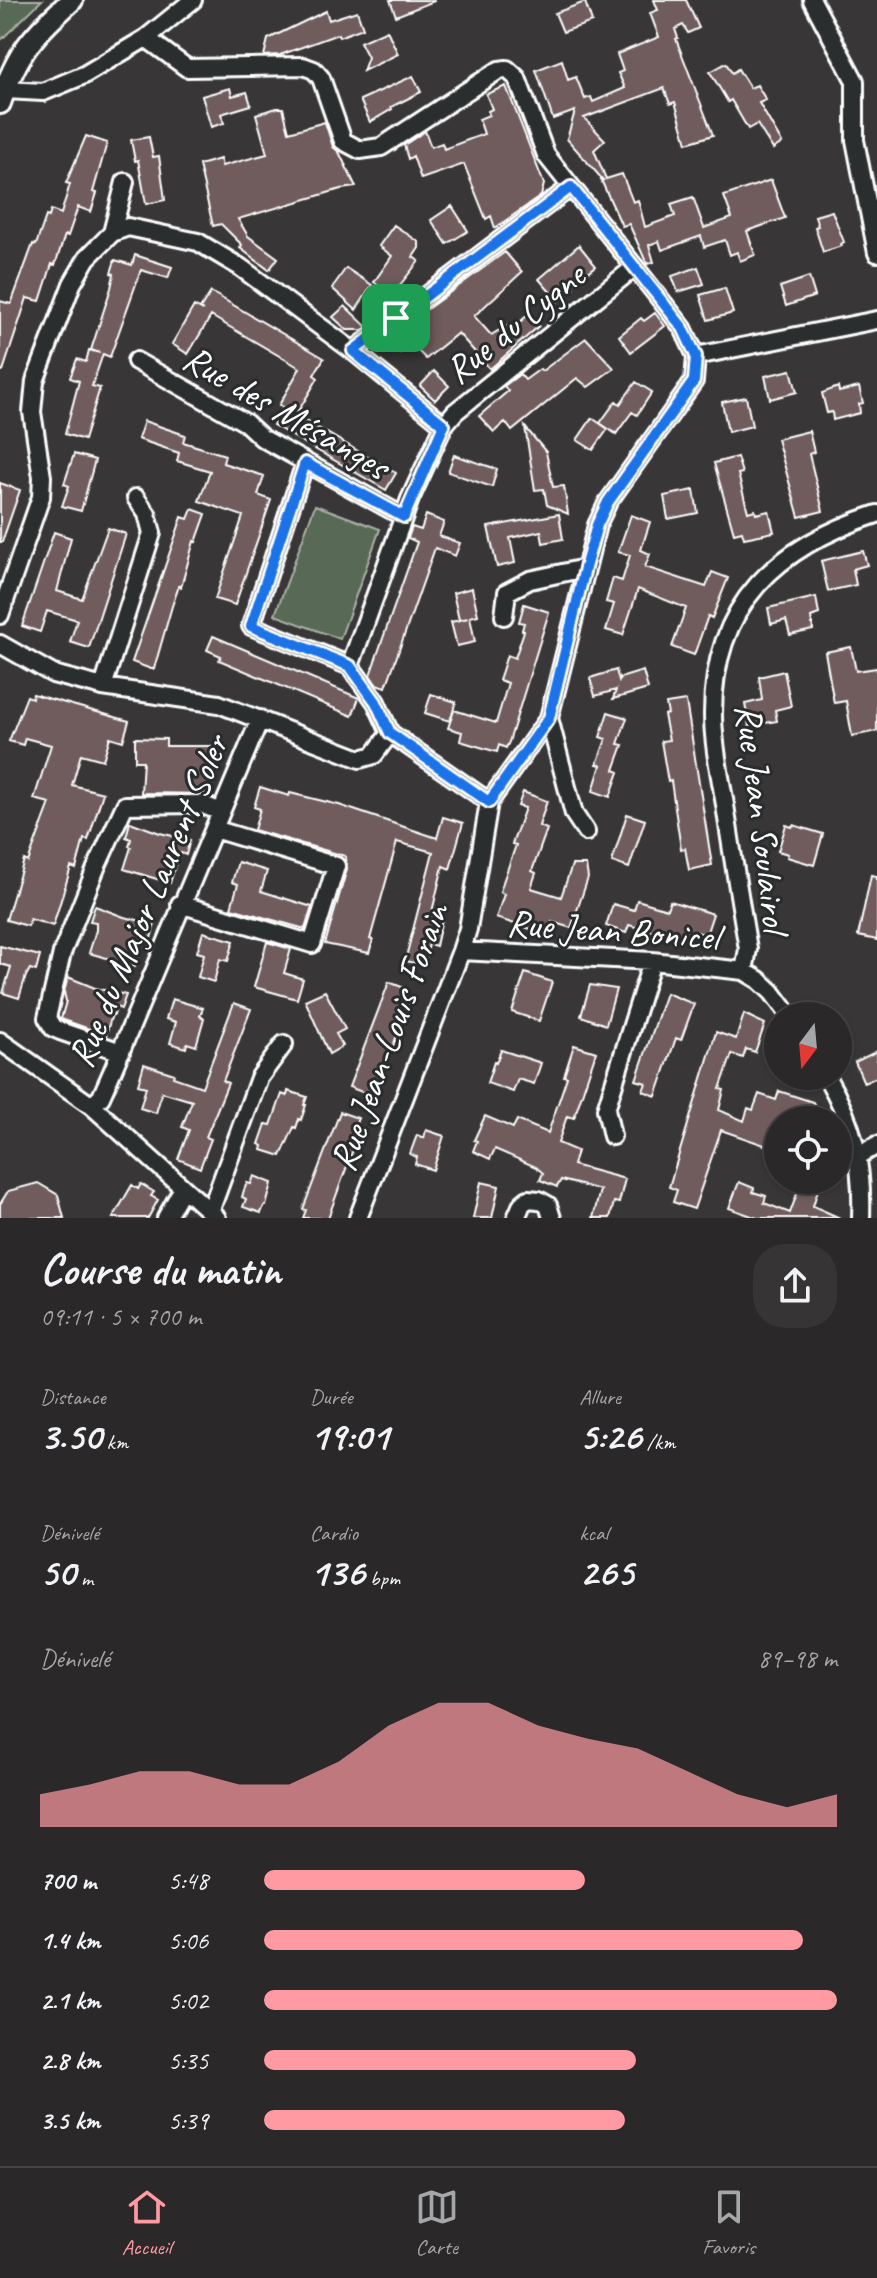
<!DOCTYPE html>
<html lang="fr">
<head>
<meta charset="utf-8">
<style>
	body { margin:0; font-family:Caveat,sans-serif; background:#363435; color:#f1f3f6; height:100vh; display:flex; flex-direction:column; font-size:30px; white-space:nowrap }
	* { box-sizing:border-box; margin:0 }
	p { font-size:26px; color:#a5a6a8 }
	.icon { flex:none; width:44px; height:44px; fill:none; stroke:currentColor; stroke-width:2; stroke-linecap:round; stroke-linejoin:round }
	.map { position:relative; height:1218px; overflow:hidden }
	.side { display:flex; flex-direction:column; background:#2a2829; flex:1 }
	.side>* { flex:none }
	.needle { width:52px; rotate:196deg }
	.buttons { position:absolute; left:764px; top:1002px; display:grid; gap:16px }
	.buttons a { display:grid; place-items:center; width:88px; height:88px; border-radius:50%; background:#2a2829; box-shadow:0 2px 6px #0004,0 0 0 2px #464446; font-size:40px }
	.pin { position:absolute; display:grid; place-items:center; width:68px; height:68px; color:#fff; margin:-34px; border-radius:16px; box-shadow:0 4px 12px #0006 }
	.round { display:grid; place-items:center; flex:none; width:84px; height:84px; border-radius:32px; background:#363435 }
	.headline { display:flex; align-items:center; justify-content:space-between; height:136px; padding:0 40px }
	h1 { font-size:44px; font-weight:700; line-height:60px }
	.metrics { display:grid; grid-template-columns:repeat(3,1fr); gap:12px; height:136px; padding:8px 40px }
	.metrics div { display:grid; align-content:center }
	.metrics b { font-size:40px; font-weight:700 }
	.metrics small { font-size:22px; font-weight:400 }
	.metrics p { font-size:22px }
	.chart { height:224px; padding:16px 40px }
	.chart p { display:flex; justify-content:space-between }
	.chart svg { width:100%; height:144px; margin-top:8px; fill:#ff9aa2; opacity:.7 }
	ul { padding:0 40px; list-style:none; font-size:26px }
	li { display:grid; grid-template-columns:128px 96px 1fr; align-items:center; height:60px }
	li i { height:20px; border-radius:10px; background:#ff9aa2 }
	.tab-bar { display:flex; justify-content:space-around; align-items:center; height:112px; border-top:2px solid #464446; background:#2a2829; font-size:22px; color:#a5a6a8 }
	.tab-bar a { display:grid; justify-items:center; gap:4px }
	.tab-bar .on { color:#ff9aa2 }
	.map>svg:first-child { display:block }
	.green { fill:#596a54; stroke:#acb4aa; stroke-width:2 }
	.building { fill:#6f5c5c; stroke:#fff; stroke-width:2 }
	.lines { fill:none; stroke-linecap:round; stroke-linejoin:round }
	.minor-casing { stroke:#fff; stroke-width:22 }
	.tertiary-casing { stroke:#fff; stroke-width:26 }
	.minor { stroke:#2a2d2e; stroke-width:16 }
	.tertiary { stroke:#2a2d2e; stroke-width:20 }
	.route-casing { stroke:#fff; stroke-width:16 }
	.route { stroke:#1a73e8; stroke-width:10 }
	.labels { text-anchor:middle; dominant-baseline:central; stroke-width:6; stroke-linejoin:round; paint-order:stroke }
	.street-label { font-size:38px; fill:#fff; stroke:#2a2d2e }
</style>
</head>
<body>
<div class="map">
<svg width="877" height="1218" viewBox="0 0 877 1218">
	<rect width="100%" height="100%" fill="#383637"/>
	<filter id="ink" filterUnits="userSpaceOnUse"><feTurbulence type="fractalNoise" baseFrequency=".0125" numOctaves="2"/><feDisplacementMap in="SourceGraphic" scale="16" xChannelSelector="R" yChannelSelector="G"/><feConvolveMatrix kernelMatrix="1 2 1 2 8 2 1 2 1" color-interpolation-filters="sRGB"/></filter>
	<g filter="url(#ink)">
		<path class="green" d="M0 0H42L0 41Z
			M315 505 380 529 340 639 275 615Z"/>
		<path class="building" d="M390 0H434V1L396 16Z
			M654 0H686L699 28 688 33 683 25 675 29 678 38 676 39 713 135 687 143 675 102 670 104 664 88 584 118 605 140 594 150 606 179 622 174 633 202 638 200 645 227 675 216 671 204 693 197 704 228 732 218 724 196 771 180 785 218 747 231 755 255 740 261 737 252 730 255 725 240 704 247 701 236 662 250 659 241 649 245 654 262 647 264 629 224 622 226 601 180H603L567 139 575 111 553 119 536 70 562 60 568 80 576 77 585 99 591 97 593 102 625 88 618 73 623 71 617 54 659 37 650 13 658 10Z
			M585 2 592 22 563 32 555 13Z
			M326 11 329 20 357 11 363 28 339 37 338 34 280 55 264 56 268 39Z
			M387 30 398 54 363 71 368 57 360 42Z
			M726 63 732 73 738 69 750 88 757 85 766 100 759 103 782 143 773 149 757 124 748 129 731 100 728 102 710 72Z
			M413 76 421 92 391 107 392 109 370 122 360 100Z
			M506 86 544 184 541 196 495 228 491 216 486 219 464 164 421 179 413 156 408 159 404 145 425 131 431 147 442 143 444 149 484 134 479 119 489 115 488 111 492 109 486 94Z
			M230 88 232 96 247 92 251 105 221 114 224 123 211 127 202 96Z
			M277 108H283L289 132 325 122 333 147 339 152 356 187 341 189 238 219 248 236 278 258 269 270 240 248 242 245 221 224 213 226 199 165 220 159 222 166 267 154 256 114Z
			M86 136 107 143 93 192 97 193 91 212 78 207 68 236 65 235 55 265 52 264 40 301 27 298 3 371H0V301L11 304 33 244 36 245 46 216 49 217 51 210 61 214 70 184 66 183Z
			M149 137 153 157 159 156 165 200 146 204 138 160 135 161 131 140Z
			M452 206 468 231 447 244 431 220Z
			M832 211 844 242 841 244 842 246 823 252 815 227 818 226 815 216Z
			M394 225 419 242V248L413 257 419 261 392 295 374 282 392 256 379 246Z
			M579 245 596 266 572 285 574 288 558 301 539 279Z
			M505 252 522 272 474 316 491 335 508 325 512 329 529 314 539 326 490 369 458 333 426 359 411 344 400 353 388 341 419 315Z
			M135 255 172 267 168 278 141 270 110 357 103 354 92 386 100 388 84 440 65 434 79 381 70 378 77 359 86 362 89 350 100 353 91 350 111 288 114 274 111 273 115 260 132 265Z
			M698 267 704 284 678 292 672 276Z
			M346 268 372 285 356 310 332 288Z
			M809 277 815 296 786 306 780 287Z
			M725 288 733 313 708 320 700 295Z
			M211 292 324 358 314 375 318 378 296 415 396 473 386 490 273 425 283 408 279 405 300 368 211 316 188 354 172 344 194 306 203 311 200 309Z
			M345 306 367 327 362 330H347L333 317Z
			M655 313 665 326 631 352 619 336 641 318 644 321Z
			M586 338 614 368 588 387 577 378 512 431 505 422 494 432 479 416 508 391 504 386 520 374 525 380 540 369 542 371Z
			M791 370 797 392 770 399 765 376Z
			M434 371 449 386 435 400 420 386Z
			M636 382 652 392 637 415 632 412 616 434 600 423 616 401 620 404Z
			M838 387 839 392 859 387 863 403 859 404 860 413 833 420 832 412 827 413 822 393Z
			M746 397 752 426 728 432 722 402Z
			M592 418 608 429 593 450 577 440Z
			M144 421 185 435 183 442 225 455 223 463 264 476 258 495 271 500 235 605 215 599 243 516 199 501 210 471 177 461 179 453 138 439Z
			M525 427 546 452 553 487 564 486 568 514 547 505 544 489 535 490Z
			M809 431 814 452 809 454 823 511 799 517 777 439Z
			M74 454 95 460 81 511 62 506 69 486 64 484Z
			M454 455 497 469 492 487 448 472Z
			M737 457 742 473 738 474 748 512 755 510 756 514 769 511 774 532 744 538 742 531 734 533 714 463Z
			M0 483 20 490 2 542H0Z
			M694 490 698 513 668 519 664 496Z
			M192 509 206 514 196 542 194 541 181 587 179 586 172 606 154 669H151L132 662 182 517 188 519Z
			M559 514 563 539 543 543 541 531 510 538 515 563 497 567 488 527Z
			M426 515 444 522 439 536 460 543 455 556 435 548 386 687 376 684 370 675 417 542 408 538 412 527 421 530Z
			M631 515 650 522 641 550 650 554 645 567 706 587 712 572 728 578 712 618 708 616 694 655 672 647 686 608 638 589 623 635 606 630 614 604 606 602 613 578 622 581 630 555 618 552Z
			M108 528 126 534 89 648 70 642 77 620 74 619 47 611 40 632 22 626 54 532 71 538 57 591 82 599Z
			M863 551 867 565 853 569 856 585 828 591 821 561Z
			M472 588 478 615 470 617 475 642 457 646 451 622 468 618 459 620 453 593Z
			M816 597 819 614 811 617 813 630 790 635 786 620 771 624 768 608Z
			M524 604 549 612 509 742 506 748 499 745 497 752 460 741 462 732 448 728 454 710 496 723 508 683 499 680 507 655 515 658 524 631 522 630 524 623 519 622Z
			M213 636 359 698 352 716 219 660 221 656 207 650Z
			M851 647 856 671 877 668V731L852 736 846 701 834 703 825 652Z
			M616 670 619 681 620 678 643 671 648 689 613 699 616 690 595 696 590 678Z
			M784 671 791 706 775 710 777 721 749 726 745 704 762 700 759 677Z
			M33 694 129 721 123 741 110 737 103 760 81 754 72 785 103 793 88 840 84 839 76 869 71 867 53 926 30 919 28 926 6 920 24 860 28 862 50 803 34 799 51 745 25 738 23 745 9 741 27 696 32 698Z
			M431 694 456 702 450 721 425 713Z
			M686 701 712 865 689 870 685 848 681 849 671 781 668 782 661 741 669 740 664 715 668 714 666 704Z
			M608 712 627 718 618 744 623 745 614 770 619 772 610 797 593 791 601 765 597 764 606 739 600 737Z
			M135 738 166 739V746H212L211 794 141 793 143 761H135Z
			M260 787 289 796 290 793 339 805 437 838 443 817 463 823 450 869 443 866 431 916 442 919 436 946 429 944 424 965 405 961 433 852 397 842 370 939 373 940 369 953 325 944 347 869 345 856 254 830 260 809 254 807Z
			M523 792 547 801 539 826 547 829 532 871 536 873 531 888 561 897 572 865H586L588 878 571 928 552 922 547 938 532 937 534 930 496 918 504 894 500 892 503 882 516 845 512 844 525 808 518 806Z
			M627 814 645 820 629 868 612 862Z
			M130 822 160 833 190 840 186 855 181 853 177 860 170 883 124 869 131 847 129 846 131 839 126 837Z
			M786 825 792 827 793 825 823 834 814 865 787 857 788 854 778 851Z
			M238 862 267 871 261 891 312 907 305 929 231 908 238 884 232 882Z
			M871 875 877 876V940L858 936Z
			M637 900 667 909 670 901 713 914 706 935 697 932 695 937 684 934 683 937 660 930 659 934 629 925 626 933 606 926 613 904 634 910Z
			M95 906 124 917 155 924 151 938 145 937 143 944H141L135 966 89 953 96 930V922L90 921Z
			M203 932 234 941 228 961 220 959 214 982 198 977 204 954 197 952Z
			M267 942 291 949 284 973 303 979 297 999 254 987Z
			M0 946 40 956 36 971 30 969 26 976 19 998 3 993 11 967 0 964Z
			M525 973 552 982 539 1021 512 1012Z
			M68 977 95 988 126 995 121 1009 116 1007 114 1015 112 1014 106 1035 61 1019 66 1001 64 992Z
			M389 982 407 989 404 996 411 999 376 1090 370 1087 367 1094 349 1087Z
			M590 985 616 989 606 1025 581 1016Z
			M325 991 345 1029 336 1034 343 1046 329 1054 305 1000Z
			M666 993 694 1004 681 1040 676 1038 656 1096 643 1091 646 1083 636 1080Z
			M172 999 203 1008 200 1016 204 1018 196 1046 187 1043 186 1048 170 1043 176 1022 166 1019Z
			M234 1003 251 1009 223 1081 228 1083 206 1137 211 1139 200 1168 178 1159 189 1130 182 1127 192 1101 162 1092 156 1113 140 1108 146 1087 138 1085 144 1064 174 1074 173 1077 202 1087Z
			M744 1014 765 1024 755 1052 746 1049 743 1058 732 1054 720 1089 724 1090 719 1110 744 1121 748 1108 753 1110 759 1094 776 1100 779 1091 813 1102 818 1113 815 1120H778L770 1147 721 1130 694 1209 673 1202 677 1190 669 1187 716 1032 736 1039Z
			M574 1045 596 1052 574 1118 567 1116 558 1143 577 1151 573 1165 625 1179 619 1203 614 1202 610 1218H593L600 1190 561 1180 557 1187 540 1180 543 1173 536 1167 495 1149 490 1159 473 1151 477 1141 474 1140 485 1116 513 1128 517 1120 548 1133 567 1077 564 1076Z
			M501 1050 541 1063 534 1084 518 1079 513 1092 487 1083 494 1062 496 1063Z
			M877 1051V1077L864 1083 855 1062Z
			M288 1091 307 1097 304 1105H306L301 1120 299 1119 296 1128 294 1127 281 1156 262 1150 263 1146 259 1144 266 1124 271 1125 282 1094 287 1096Z
			M340 1112 358 1118 355 1126 361 1128 328 1218H303L306 1210 303 1209Z
			M426 1130 444 1136 433 1170 415 1164 417 1157 410 1154 417 1135 424 1138Z
			M254 1176 272 1183 266 1206H264L261 1213 243 1207 246 1199 242 1197 244 1190 247 1183 251 1184Z
			M802 1180H821L813 1206 840 1218H757L729 1208 739 1182 754 1188 753 1192 766 1196 764 1203 790 1213Z
			M481 1182 499 1186 492 1218H473Z
			M38 1183 58 1195 64 1218H0V1204L8 1191Z
			M141 1184 154 1192 151 1196 158 1200 148 1218H113L132 1185 138 1189Z"/>
		<g class="lines">
			<g class="minor-casing">
				<path id="minor" d="M812 0 855 81V140L877 253
					M146 38 193 0
					M5 90 43 92 84 75 146 38 187 68 303 66 314 70 321 78 343 141 360 150 381 147 499 70 507 69 517 78 546 155 683 328 696 356 694 381 608 502 597 525 549 718 489 802 468 929 461 951 358 1218
					M112 233 125 182
					M353 351 571 187
					M696 356 877 320
					M136 361 246 423 262 438 404 517
					M305 463 251 626 350 666
					M0 615 41 497 42 477 32 412 35 381 72 284 87 258 112 233 128 227 198 242 240 267 353 351 444 425
					M504 616 507 592 530 580 585 568
					M0 644 53 674 103 687 219 704 360 759 374 755 390 733
					M350 666 410 499 444 425 455 412 635 267
					M350 666 376 702 390 733 489 802
					M103 687 152 533 147 514 136 498
					M549 718 574 814 586 832
					M180 904 312 944 336 866 214 829
					M461 951 652 961 744 971 759 980 772 992 790 1016
					M744 971 748 949C740 901 732 853 725 805 720 775 713 744 713 714 713 603 778 546 877 514
					M0 1041 92 1106 217 1218
					M121 1052 60 1031 53 1028 47 1018 62 953 96 868 125 805 201 804 221 812
					M826 1076C854 1124 863 1163 861 1218
					M92 1106 101 1097 112 1072 260 719
					M612 1136 606 1109 652 961
					M860 1155 877 1145
					M210 1212 259 1078 284 1044
					M166 1218 183 1188
					M516 1218 522 1204 528 1199 539 1200 548 1205 552 1218"/>
			</g>
			<g class="tertiary-casing">
				<path id="tertiary" d="M0 103C18 50 32 37 72 0"/>
			</g>
			<use href="#minor" class="minor"/>
			<use href="#tertiary" class="tertiary"/>
		</g>
	</g>
	<g class="lines" filter="url(#ink)">
		<g class="route-casing">
			<path id="route" d="M571 187 683 328 696 356 694 381 608 502 597 525 585 568 549 718 489 802 390 733 376 702 350 666 251 626 305 463 404 517 444 425 353 351Z"/>
		</g>
		<use href="#route" class="route"/>
	</g>
	<g class="labels">
		<g class="street-label">
			<text transform="translate(515 323) rotate(-39)">Rue du Cygne</text>
			<text transform="translate(286 412) rotate(30)">Rue des Mésanges</text>
			<text transform="translate(762 818) rotate(83)">Rue Jean Soulairol</text>
			<text transform="translate(148 901) rotate(-67)">Rue du Major Laurent Soler</text>
			<text transform="translate(613 930) rotate(4)">Rue Jean Bonicel</text>
			<text transform="translate(389 1037) rotate(-70)">Rue Jean-Louis Forain</text>
		</g>
	</g>
</svg>
<div class="buttons">
<a><svg class="needle" viewBox="-14 -14 28 28"><path d="M0-13l5 13h-10z" fill="#e53935"/><path d="M0 13l5-13h-10z" fill="#a5a6a8"/></svg></a>
<a><svg class="icon" aria-label="locate" viewBox="0 0 24 24"><circle cx="12" cy="12" r="6"/><path d="M12 2v4M12 18v4M2 12h4M18 12h4"/></svg></a>
</div>
<div class="pin" style="left:396px;top:318px;background:#1e9e55"><svg class="icon" aria-label="arrive" viewBox="0 0 24 24"><path d="M6 21V4h12l-3 4 3 4H6"/></svg></div>
</div>
<section class="side">
<div class="headline"><div><h1>Course du matin</h1><p>09:11 · 5 × 700 m</p></div><a class="round"><svg class="icon" aria-label="share" viewBox="0 0 24 24"><path d="M12 15V3M7 8l5-5 5 5M5 13v7h14v-7"/></svg></a></div>
<div class="metrics">
<div><p>Distance</p><b>3.50<small> km</small></b></div>
<div><p>Durée</p><b>19:01</b></div>
<div><p>Allure</p><b>5:26<small> /km</small></b></div>
</div>
<div class="metrics">
<div><p>Dénivelé</p><b>50<small> m</small></b></div>
<div><p>Cardio</p><b>136<small> bpm</small></b></div>
<div><p>kcal</p><b>265</b></div>
</div>
<div class="chart"><p><span>Dénivelé</span>89–98 m</p>
<svg viewBox="0 0 160 44" preserveAspectRatio="none"><path d="M0 44V34L10 31L20 27L30 27L40 31L50 31L60 24L70 13L80 6L90 6L100 13L110 17L120 20L130 27L140 34L150 38L160 34V44z"/></svg>
</div>
<ul>
<li><b>700 m</b>5:48<i style="width:56%"></i></li>
<li><b>1.4 km</b>5:06<i style="width:94%"></i></li>
<li><b>2.1 km</b>5:02<i style="width:100%"></i></li>
<li><b>2.8 km</b>5:35<i style="width:65%"></i></li>
<li><b>3.5 km</b>5:39<i style="width:63%"></i></li>
</ul>
</section>
<nav class="tab-bar">
<a class="on"><svg class="icon" aria-label="home" viewBox="0 0 24 24"><path d="M3 11l9-7 9 7M6 9v11h12V9"/></svg>Accueil</a>
<a><svg class="icon" aria-label="map" viewBox="0 0 24 24"><path d="M3 6l6-2 6 2 6-2v14l-6 2-6-2-6 2zM9 4v14M15 6v14"/></svg>Carte</a>
<a><svg class="icon" aria-label="saved" viewBox="0 0 24 24"><path d="M7 4h10v16l-5-4-5 4z"/></svg>Favoris</a>
</nav>
</body>
</html>
